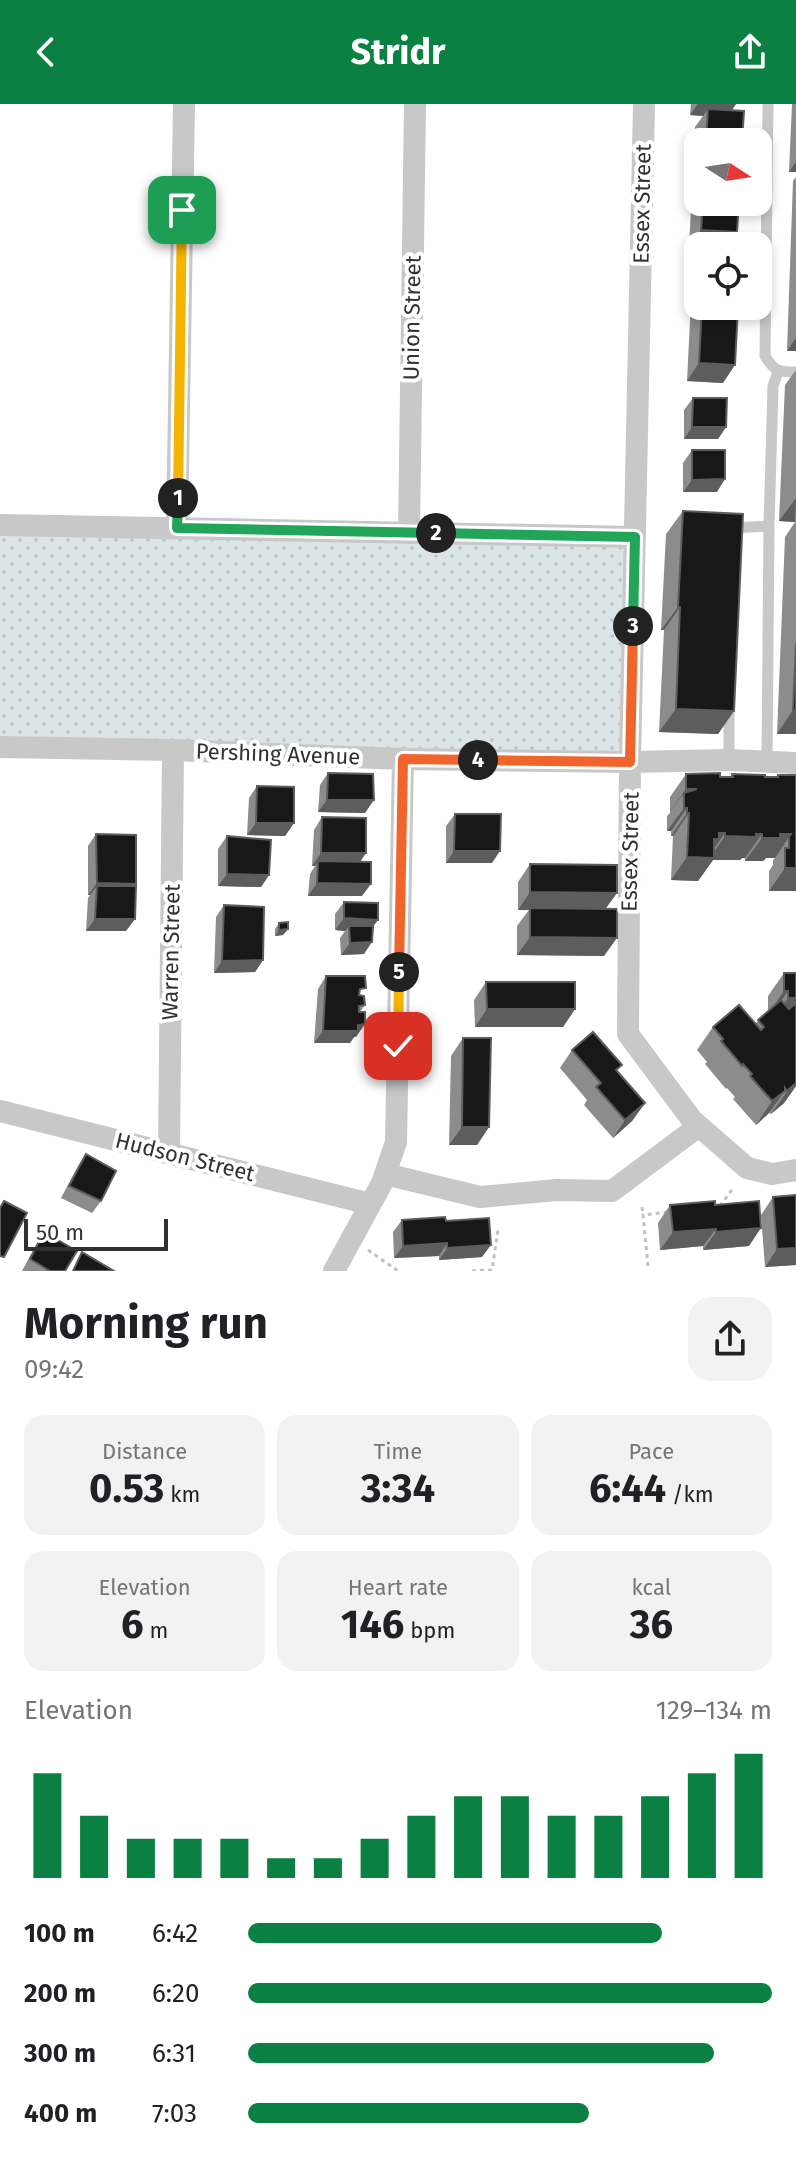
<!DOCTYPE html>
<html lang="en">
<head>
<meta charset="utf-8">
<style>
	body { margin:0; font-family:"Fira Sans",sans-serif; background:#f2f2f2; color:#202124; height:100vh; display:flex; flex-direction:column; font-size:30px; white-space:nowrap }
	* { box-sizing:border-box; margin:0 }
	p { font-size:26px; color:#757577 }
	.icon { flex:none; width:44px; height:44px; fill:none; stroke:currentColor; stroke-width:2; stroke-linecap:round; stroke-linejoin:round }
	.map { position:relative; height:1167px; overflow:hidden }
	.panel { display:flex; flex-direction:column; background:#fff; flex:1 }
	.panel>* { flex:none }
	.needle { width:52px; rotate:102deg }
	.controls { position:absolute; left:684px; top:24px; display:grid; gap:16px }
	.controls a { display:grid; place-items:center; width:88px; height:88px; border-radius:16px; background:#fff; box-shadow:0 4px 12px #0003; font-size:40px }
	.scale { position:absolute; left:24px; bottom:20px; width:144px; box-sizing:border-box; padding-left:8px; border:4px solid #313131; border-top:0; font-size:22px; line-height:28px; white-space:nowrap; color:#313131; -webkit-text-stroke:6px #fff; paint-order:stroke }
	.pin { position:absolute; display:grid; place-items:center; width:68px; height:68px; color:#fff; margin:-34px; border-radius:16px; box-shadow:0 4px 12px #0006 }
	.km { position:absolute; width:40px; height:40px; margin:-20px; border-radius:50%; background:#222; color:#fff; font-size:22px; line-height:40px; text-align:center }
	.round { display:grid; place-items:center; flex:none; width:84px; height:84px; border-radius:24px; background:#f2f2f2 }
	.head { display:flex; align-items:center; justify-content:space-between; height:136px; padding:0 24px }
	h1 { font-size:44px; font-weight:700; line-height:60px }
	.stats { display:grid; grid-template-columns:repeat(3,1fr); gap:12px; height:136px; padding:8px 24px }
	.stats div { display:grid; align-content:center; border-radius:20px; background:#f2f2f2; text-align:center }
	.stats b { font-size:40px; font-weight:700 }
	.stats small { font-size:22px; font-weight:400 }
	.stats p { font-size:22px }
	.chart { height:224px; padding:16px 24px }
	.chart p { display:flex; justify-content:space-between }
	.chart svg { width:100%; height:144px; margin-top:8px; stroke:#0b8043; stroke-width:6 }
	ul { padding:0 24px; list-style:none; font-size:26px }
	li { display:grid; grid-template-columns:128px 96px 1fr; align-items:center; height:60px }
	li i { height:20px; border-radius:10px; background:#0b8043 }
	header { display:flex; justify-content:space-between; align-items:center; height:104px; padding:0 24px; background:#0b8043; color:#fff; font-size:36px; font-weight:700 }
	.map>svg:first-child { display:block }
	.green { fill:url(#green-dots) }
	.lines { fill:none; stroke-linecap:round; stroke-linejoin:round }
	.path { stroke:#c1c1c1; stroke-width:3; stroke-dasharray:4 4; stroke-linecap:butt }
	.service { stroke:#c8c8c8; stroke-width:11 }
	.minor { stroke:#c8c8c8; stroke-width:22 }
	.wall { fill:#8c8c8c }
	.shaded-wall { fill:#5d5d5d }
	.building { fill:#181818; stroke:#5d5d5d; stroke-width:2 }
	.split-1-casing { stroke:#fff; stroke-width:16 }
	.split-2-casing { stroke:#fff; stroke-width:16 }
	.split-3-casing { stroke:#fff; stroke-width:16 }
	.split-4-casing { stroke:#fff; stroke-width:16 }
	.split-5-casing { stroke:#fff; stroke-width:16 }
	.split-6-casing { stroke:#fff; stroke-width:16 }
	.split-1 { stroke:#f5b400; stroke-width:10 }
	.split-2 { stroke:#22a559; stroke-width:10 }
	.split-3 { stroke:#22a559; stroke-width:10 }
	.split-4 { stroke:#f0652b; stroke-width:10 }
	.split-5 { stroke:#f0652b; stroke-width:10 }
	.split-6 { stroke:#f5b400; stroke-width:10 }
	.labels { text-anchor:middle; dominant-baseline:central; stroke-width:8; stroke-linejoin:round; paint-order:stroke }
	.street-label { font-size:22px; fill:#313131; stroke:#fff }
</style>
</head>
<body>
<header><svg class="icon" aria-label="back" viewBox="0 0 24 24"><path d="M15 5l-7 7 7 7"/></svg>Stridr<svg class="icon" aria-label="share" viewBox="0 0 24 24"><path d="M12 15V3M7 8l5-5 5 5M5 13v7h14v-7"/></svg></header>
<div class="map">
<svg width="796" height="1167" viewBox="0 0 796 1167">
	<defs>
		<pattern id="green-dots" width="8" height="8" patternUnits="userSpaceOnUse" patternTransform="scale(2)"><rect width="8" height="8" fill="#dbe4e7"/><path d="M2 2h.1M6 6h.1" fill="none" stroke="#bcc4c7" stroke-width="1.8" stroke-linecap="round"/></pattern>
	</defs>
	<rect width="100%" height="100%" fill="#fff"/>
	<path class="green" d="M0 416 631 430 619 658 0 645Z"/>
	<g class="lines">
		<path class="path" d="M720 1102 734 1083
			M642 1103 643 1111
			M368 1146 398 1167
			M648 1162 643 1111 668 1108
			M472 1167 492 1166 498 1126"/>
		<path class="service" d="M768 0 765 252C774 267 779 268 796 268
			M731 424 769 422
			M729 656V601
			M767 657 769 422 773 282 778 268"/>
		<path class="minor" d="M644 0 630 658 628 930 692 1016 747 1064 772 1070 796 1066
			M0 421 635 433
			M177 424 184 0
			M409 429 415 0
			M0 643 173 646 403 655 630 658 729 656 796 659
			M0 1007 370 1100
			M169 1049 173 646
			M385 1070 480 1093 557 1086 612 1087 699 1022
			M334 1167 382 1079 396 1038 403 655"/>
	</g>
	<path class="wall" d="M691 0H736L732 6 742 38H698V98H739L729 139 741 142H698L689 144 695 23 703 12 690 11Z
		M792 0H796V68H789Z
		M796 73V247H787L793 77Z
		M698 149V202H738L723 279 687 277 693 156Z
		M796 266V630H777L785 433 795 418 779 417 785 281Z
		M693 294 726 323 718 335H684V306Z
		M692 346 717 388H683V359Z
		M683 407 734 607 718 630 659 628 664 526H661L666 430Z
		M328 669 365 709 318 708 320 681Z
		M686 670 720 673H731L732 670 776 673 778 671H796V787H769V767L773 761V756L775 754H766L763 757H745V754H742L740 756H713L698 777 671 776 673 732H671V727H667V712L670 709V693Z
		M257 682 294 719 285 732 247 731 249 694Z
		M455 710 492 759H446V722Z
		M322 713 366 749 360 758 362 792H308L310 770 315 762H312L314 726Z
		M96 730 134 782 126 827H86L88 794 90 791H88V742Z
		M227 732 269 771 261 783 218 782V745Z
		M530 760 605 805 604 852 517 851V822L529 806H518V778Z
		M344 798 373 823 364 850 341 851 340 834 345 827 335 826V810Z
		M224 801 263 856 255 868 214 869 216 813Z
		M279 819 288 825 283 831 275 832V825Z
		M796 866V982L784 999 771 1010 769 1009 756 1021 733 995 735 993 727 984 726 985 705 960 707 958 697 946 713 923 755 920 768 907V892L784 869H796Z
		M326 872 361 892 365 901 360 908 356 933H354L350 939H314L318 885Z
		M486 878 575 905 563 923H475L474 896Z
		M463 934 491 977 489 980V1023L477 1041H449L451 952Z
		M572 946 617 968 645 999 632 1017 613 1034 584 1001 587 996 560 964Z
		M86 1050 101 1097 92 1109 61 1094 78 1062Z
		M773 1093 796 1161 765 1163 761 1111Z
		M670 1101H715L749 1142 703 1146V1142L660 1146 658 1119Z
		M402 1116 446 1117 482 1153 439 1156V1152L394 1154 393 1128Z
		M44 1128 65 1167H22L36 1141Z"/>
	<path class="shaded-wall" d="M698 0H736L727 13 708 5 703 12 690 11Z
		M796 58V68H789Z
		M701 126 737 128 727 142 706 138 703 142H698V144H689Z
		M796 234V247H787Z
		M699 259 735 261 723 279 687 277Z
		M692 323H726L718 335H684Z
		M725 375 717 388H683L692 376Z
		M796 394 795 418 779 417Z
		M678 503H680L664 526H661Z
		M676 605 734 607 718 630 659 628Z
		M793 606H796V630H777Z
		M686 685H697L687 704 671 727H667L684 704V689L669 709Z
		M327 696H374L365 709 318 708Z
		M687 709H689L673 732H671Z
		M256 719H294L285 732 247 731Z
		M719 729H725L708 753 710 754 725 732 762 730 745 754H742L740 756H713L698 777 671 776 687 753Z
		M780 730H791L775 754H766L763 757H745L762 734Z
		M454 747H500L492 759H446Z
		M321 749H366L357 762 318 757 315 762H312Z
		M785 764H796V787H769Z
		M227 770 269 771 261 783 218 782Z
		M97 779 136 780 127 792 97 782 90 791H88Z
		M317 779 371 780 362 792H308Z
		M530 788 617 789 604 807 518 806Z
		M344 814 378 816 369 828 349 822 345 827 335 826Z
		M95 815H135L126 827H86Z
		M288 825 283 831 275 832 279 826Z
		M530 833 617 834 604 852 517 851Z
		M372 838 364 850 341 851 350 839Z
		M263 856 255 868 214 869 222 857Z
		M784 887H788L772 910H768Z
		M788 894H796V898L783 917H772Z
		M487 905H575L563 923H475Z
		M365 920 356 933H354L350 939H314L323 927Z
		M796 975V982L784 999 771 1010Z
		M785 987 768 1010 756 1021 772 997Z
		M645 999 632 1017 613 1034 625 1016Z
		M462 1023H489L477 1041H449Z
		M761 1124 749 1142 703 1146 716 1128Z
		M716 1125 703 1142 660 1146 673 1128Z
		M447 1139 439 1152 394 1154 403 1142Z
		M491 1141 482 1153 439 1156 447 1144Z
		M796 1144V1161L765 1163 777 1145Z"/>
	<path class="building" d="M708 5 744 7 742 38H706Z
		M703 98H739L737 128 701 126Z
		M706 138 741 140V142H705Z
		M702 202H738L735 261 699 259Z
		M693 294H727L726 323H692Z
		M692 346H725V375L692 376Z
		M683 407 743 410 734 607 676 605 680 503H678Z
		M796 539V606H793Z
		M328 669 373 670 374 696H327Z
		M720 669V673H733L732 670 765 671V673H778V671H796V764H785V744H789V733L791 730H780V734H762V730H756V733L725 732V729H719V735H714V754L687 753 689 709H687V704H684V689L697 685H686V670Z
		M257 682 294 683V719H256Z
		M455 710H501L500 747H454Z
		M322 713 366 714V749H321Z
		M96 730 136 731V780L97 779Z
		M227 732 271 736 269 771 227 770Z
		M318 757 371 758V780L317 779Z
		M530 760 617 761V789L530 788Z
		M97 782H136L135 815H95Z
		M344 798 378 799V816L344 814Z
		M224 801 264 803 263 856 222 857Z
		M530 804 617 805V834L530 833Z
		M288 818V825L279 826V819Z
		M349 822H373L372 838 350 839Z
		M784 869H796V894H788V887H784Z
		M326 872H365L366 884 360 885 359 891 364 892 365 901 359 902V908H365V920L358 921V927H323Z
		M486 878H575V905H487Z
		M781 896 789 905 796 899V979L787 987 785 984V987L772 997 750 972 752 970 743 960 742 962 721 937 723 935 713 923 739 901 761 926 764 923 758 916Z
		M593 928 622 961 616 966 645 999 625 1016 596 983 601 979 572 946Z
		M463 934H491L489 1023H462Z
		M86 1050 116 1067 101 1097 69 1082Z
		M796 1091V1144L777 1145 773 1093Z
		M4 1097 27 1109 4 1153 0 1152V1104Z
		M715 1097V1101L759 1097 761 1124 716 1128V1125L673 1128 670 1101Z
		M445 1113 446 1117 489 1114 491 1141 447 1144V1139L403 1142 402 1116Z
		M44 1128 77 1147 65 1167H50L30 1155Z
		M82 1148 114 1167H73Z"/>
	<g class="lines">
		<g class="split-1-casing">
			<path id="split-1" d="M178 394 182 106"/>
		</g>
		<g class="split-2-casing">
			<path id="split-2" d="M178 394 177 424 436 429"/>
		</g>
		<g class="split-3-casing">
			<path id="split-3" d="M436 429 635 433 633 522"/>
		</g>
		<g class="split-4-casing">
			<path id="split-4" d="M478 656 630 658 633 522"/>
		</g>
		<g class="split-5-casing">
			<path id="split-5" d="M399 868 403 655 478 656"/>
		</g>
		<g class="split-6-casing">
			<path id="split-6" d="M398 942 399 868"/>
		</g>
		<use href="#split-1" class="split-1"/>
		<use href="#split-2" class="split-2"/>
		<use href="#split-3" class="split-3"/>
		<use href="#split-4" class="split-4"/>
		<use href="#split-5" class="split-5"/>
		<use href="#split-6" class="split-6"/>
	</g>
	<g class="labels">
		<g class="street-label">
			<text transform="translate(642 100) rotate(-89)">Essex Street</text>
			<text transform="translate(412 214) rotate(-89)">Union Street</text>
			<text transform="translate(278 650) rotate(2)">Pershing Avenue</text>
			<text transform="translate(630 748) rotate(-89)">Essex Street</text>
			<text transform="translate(171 848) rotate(-89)">Warren Street</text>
			<text transform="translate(185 1053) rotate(14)">Hudson Street</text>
		</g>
	</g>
</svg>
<div class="controls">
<a><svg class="needle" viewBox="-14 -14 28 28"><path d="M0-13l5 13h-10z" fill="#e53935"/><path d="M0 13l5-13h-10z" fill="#757577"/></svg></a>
<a><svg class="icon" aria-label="locate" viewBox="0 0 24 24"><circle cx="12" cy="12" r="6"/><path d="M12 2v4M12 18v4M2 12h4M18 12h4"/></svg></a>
</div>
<div class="scale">50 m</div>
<div class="pin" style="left:182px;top:106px;background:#1e9e55"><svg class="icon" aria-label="arrive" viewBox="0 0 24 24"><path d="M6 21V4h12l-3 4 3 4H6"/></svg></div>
<div class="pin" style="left:398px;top:942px;background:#d93025"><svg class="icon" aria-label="check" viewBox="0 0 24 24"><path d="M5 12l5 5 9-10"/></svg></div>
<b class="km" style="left:178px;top:394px">1</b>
<b class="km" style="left:436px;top:429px">2</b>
<b class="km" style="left:633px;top:522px">3</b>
<b class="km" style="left:478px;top:656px">4</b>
<b class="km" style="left:399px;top:868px">5</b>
</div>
<section class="panel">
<div class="head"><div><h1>Morning run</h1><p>09:42</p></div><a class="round"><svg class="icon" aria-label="share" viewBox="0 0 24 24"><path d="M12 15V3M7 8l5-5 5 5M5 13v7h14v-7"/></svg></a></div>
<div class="stats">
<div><p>Distance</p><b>0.53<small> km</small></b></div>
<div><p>Time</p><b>3:34</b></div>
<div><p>Pace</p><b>6:44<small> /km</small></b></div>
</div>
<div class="stats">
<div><p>Elevation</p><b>6<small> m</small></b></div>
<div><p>Heart rate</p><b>146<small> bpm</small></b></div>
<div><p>kcal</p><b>36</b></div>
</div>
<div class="chart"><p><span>Elevation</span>129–134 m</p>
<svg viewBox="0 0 160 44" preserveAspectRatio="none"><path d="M5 44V12M15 44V25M25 44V32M35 44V32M45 44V32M55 44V38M65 44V38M75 44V32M85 44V25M95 44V19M105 44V19M115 44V25M125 44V25M135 44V19M145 44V12M155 44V6"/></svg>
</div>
<ul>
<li><b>100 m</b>6:42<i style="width:79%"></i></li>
<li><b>200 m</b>6:20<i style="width:100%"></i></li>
<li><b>300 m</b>6:31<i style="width:89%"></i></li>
<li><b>400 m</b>7:03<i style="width:65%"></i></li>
</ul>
</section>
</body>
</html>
